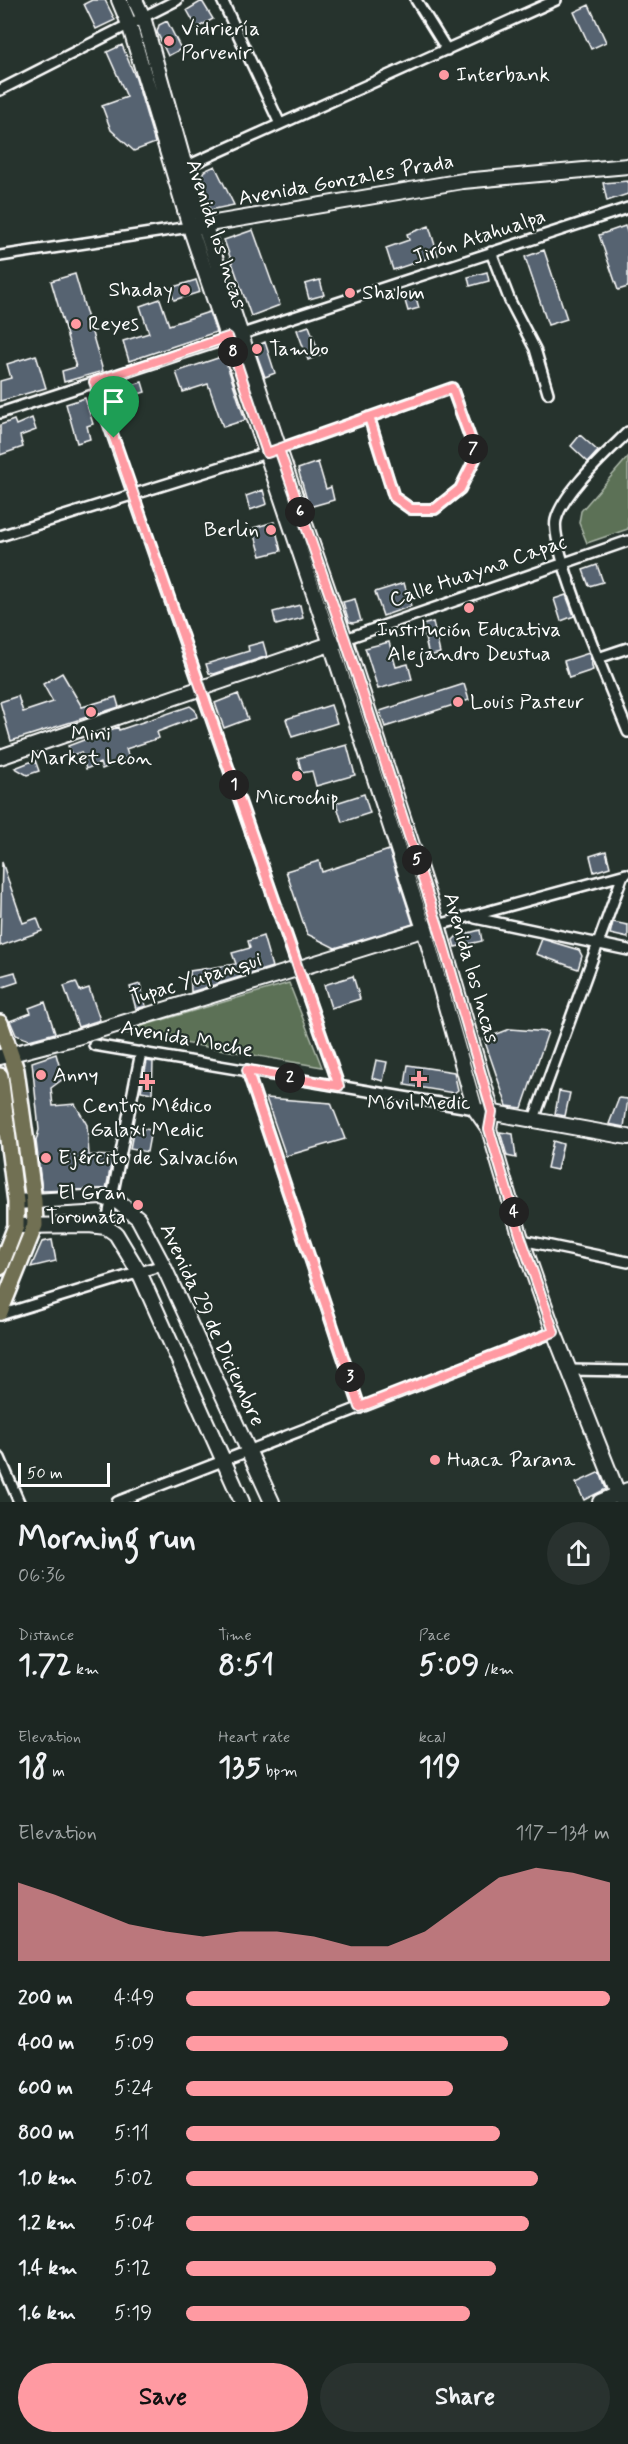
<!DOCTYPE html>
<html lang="en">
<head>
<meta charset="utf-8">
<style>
	body { margin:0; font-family:Mynerve,sans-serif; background:#29322f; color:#f1f3f6; height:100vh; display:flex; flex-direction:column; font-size:22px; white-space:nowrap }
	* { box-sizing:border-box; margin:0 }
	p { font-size:20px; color:#a0a5a5 }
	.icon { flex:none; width:33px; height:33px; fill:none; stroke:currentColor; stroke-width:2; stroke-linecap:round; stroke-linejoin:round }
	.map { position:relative; height:1502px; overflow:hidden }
	.details { display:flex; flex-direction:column; background:#1c2622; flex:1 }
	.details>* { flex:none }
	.scale { position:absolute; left:18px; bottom:15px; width:92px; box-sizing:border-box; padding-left:6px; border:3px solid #fff; border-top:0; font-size:16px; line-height:21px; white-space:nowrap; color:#fff; -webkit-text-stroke:4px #26332d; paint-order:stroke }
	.pin { position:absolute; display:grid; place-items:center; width:51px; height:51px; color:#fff; margin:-62px -26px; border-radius:50% 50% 50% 0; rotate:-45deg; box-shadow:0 0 6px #0007 }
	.pin .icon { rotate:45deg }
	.km { position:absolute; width:30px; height:30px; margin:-15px; border-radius:50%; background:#222; color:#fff; font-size:16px; line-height:30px; text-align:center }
	.round { display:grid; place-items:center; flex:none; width:63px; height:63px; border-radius:32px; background:#29322f }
	.summary { display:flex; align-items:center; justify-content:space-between; height:102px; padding:0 18px }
	h1 { font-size:33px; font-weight:700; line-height:45px }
	.metrics { display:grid; grid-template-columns:repeat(3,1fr); gap:9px; height:102px; padding:6px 18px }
	.metrics div { display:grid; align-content:center }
	.metrics b { font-size:30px; font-weight:700 }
	.metrics small { font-size:16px; font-weight:400 }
	.metrics p { font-size:16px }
	.chart { height:168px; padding:12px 18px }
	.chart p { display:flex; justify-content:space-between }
	.chart svg { width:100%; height:108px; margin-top:6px; fill:#ff9aa2; opacity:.7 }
	.cta { display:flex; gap:12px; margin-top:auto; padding:12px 18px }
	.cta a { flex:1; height:69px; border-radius:36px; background:#ff9aa2; color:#111; font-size:24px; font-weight:700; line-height:69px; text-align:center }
	.cta a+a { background:#29322f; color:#f1f3f6 }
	ul { padding:0 18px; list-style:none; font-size:20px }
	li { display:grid; grid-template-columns:96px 72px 1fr; align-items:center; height:45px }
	li i { height:15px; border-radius:8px; background:#ff9aa2 }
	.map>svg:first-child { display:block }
	.green { fill:#5b7156; stroke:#adb8aa; stroke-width:1.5 }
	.building { fill:#576471; stroke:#fff; stroke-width:1.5 }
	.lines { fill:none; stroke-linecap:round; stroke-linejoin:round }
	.street-casing { stroke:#fff; stroke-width:14 }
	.secondary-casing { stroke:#fff; stroke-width:18 }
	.primary-casing { stroke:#fff; stroke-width:20 }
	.street { stroke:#26332d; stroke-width:9 }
	.secondary { stroke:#26332d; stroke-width:14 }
	.primary { stroke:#716f52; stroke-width:15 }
	.route-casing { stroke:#fff; stroke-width:12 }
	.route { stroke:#ff9aa2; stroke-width:8 }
	.poi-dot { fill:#ff9aa2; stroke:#26332d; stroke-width:2 }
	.labels { text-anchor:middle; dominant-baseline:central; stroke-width:4.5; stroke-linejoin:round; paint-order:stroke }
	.poi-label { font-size:21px; fill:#fff; stroke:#26332d; text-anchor:start }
	.street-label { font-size:21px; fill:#fff; stroke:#26332d }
</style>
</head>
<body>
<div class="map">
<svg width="628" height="1502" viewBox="0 0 628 1502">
	<rect width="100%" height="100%" fill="#26332d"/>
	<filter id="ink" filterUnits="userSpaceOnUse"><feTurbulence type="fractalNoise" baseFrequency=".0167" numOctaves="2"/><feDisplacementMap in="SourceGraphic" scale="12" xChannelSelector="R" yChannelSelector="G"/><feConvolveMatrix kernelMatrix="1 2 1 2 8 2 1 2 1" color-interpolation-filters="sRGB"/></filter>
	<g filter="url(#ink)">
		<path class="green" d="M628 457V529L587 543 579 523 581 511Z
			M289 983 322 1067 121 1032Z"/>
		<path class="building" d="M92 0H105L115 20 96 29 84 4Z
			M202 1 213 19 197 28 187 10Z
			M589 5 606 42 591 49 574 12Z
			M167 21 181 49 168 56 157 32 159 25Z
			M122 45 136 79 155 143 134 151 111 130 102 106 127 97 107 52Z
			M215 166 234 205 210 210 200 178 204 171Z
			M628 181V194L607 201 603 183Z
			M429 226 438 255 393 270 386 248 409 240 407 234Z
			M625 226 628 234V287L618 290 599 235Z
			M253 230 280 305 251 316 224 240Z
			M544 250 567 319 548 325 525 257Z
			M487 272 489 281 470 286 468 277Z
			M75 274 103 371 64 382 62 371 76 367 51 281Z
			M196 280 200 292 174 300 170 288Z
			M320 280 324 295 309 299 305 284Z
			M414 291 419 308 408 311 403 294Z
			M160 299 169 325 209 312 216 332 129 361 123 341 149 333 140 306Z
			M309 326 320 355 308 360 297 330Z
			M265 342 275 373 265 377 254 347Z
			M36 355 46 388 0 401V381L11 378 7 364Z
			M224 356 245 420 223 427 208 384 183 392 176 372Z
			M142 382 145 392 125 398 131 416 121 419 112 391Z
			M85 398 93 424 87 426 90 439 77 443 66 404Z
			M32 418 36 430 20 436 23 447 0 455V425L14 420 16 425Z
			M580 435 598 451 588 462 571 446Z
			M318 462 326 489 331 487 334 500 309 507 298 469Z
			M263 490 267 504 250 510 246 496Z
			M274 522 281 551 261 556 253 528Z
			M597 565 603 582 589 586 583 570Z
			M404 583 411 606 383 616 375 592Z
			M566 595 574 616 561 621 554 599Z
			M355 599 361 621 353 623 349 622 343 602Z
			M300 605 303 618 276 625 273 612Z
			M433 622 440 653 429 656 422 625Z
			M263 642 267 656 214 674 209 673 206 664 249 651 248 646Z
			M389 642 396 667 408 664 412 679 378 689 365 648Z
			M589 653 593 670 569 678 564 661Z
			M62 673 82 707 116 697 119 707 11 741 0 702 18 696 23 712 53 702 43 684Z
			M464 684 469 700 385 727 380 711Z
			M238 694 248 719 224 728 215 703Z
			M331 705 337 723 292 737 286 719Z
			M190 706 195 710 197 717 157 732 159 738 126 749 129 758 102 769 100 763 86 769 81 752 72 755 68 746 118 727 119 730Z
			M347 745 355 775 316 786 312 771 302 773 298 758Z
			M35 760 39 771 27 775 15 768Z
			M364 794 370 813 342 822 336 803Z
			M389 850 413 924 335 948 307 934 286 871 319 861 322 872Z
			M606 851 610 867 594 872 590 856Z
			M2 862 23 923 37 918 42 931 0 946Z
			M613 922 628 925V938L610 934Z
			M480 930 482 941 455 947 453 940 457 936Z
			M263 936 272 967 191 992 190 971 236 964 232 953 250 948 248 941Z
			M542 939 579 950 582 956 578 969 536 954Z
			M15 972 18 982 0 988V976Z
			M353 976 360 999 331 1008 324 985Z
			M76 982 80 991 89 988 100 1020 78 1027 64 986Z
			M140 984 146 1006 136 1009 130 987Z
			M45 1002 55 1033 29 1040 16 1035 10 1021 31 1013 29 1008Z
			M510 1029 548 1032 522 1108 507 1106 484 1039Z
			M56 1054 63 1079 51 1088 53 1106 75 1104 87 1125 89 1155 113 1156 106 1189 42 1191 36 1141 39 1130 32 1062Z
			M376 1060 387 1062 383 1081 372 1078Z
			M147 1061 153 1062 152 1093 141 1091Z
			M408 1065 454 1072 458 1090 454 1093 405 1085Z
			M559 1091 570 1093 565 1116 555 1114Z
			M266 1098 331 1103 345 1139 286 1156Z
			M619 1098 628 1099 624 1127 609 1124Z
			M134 1127 151 1130 147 1152 130 1149Z
			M500 1132 513 1134 516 1158 507 1156Z
			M553 1141 563 1144 557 1170 547 1168Z
			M52 1240 56 1261 31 1267 42 1242Z
			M600 1472 606 1489 584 1500 576 1483Z"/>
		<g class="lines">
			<g class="street-casing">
				<path id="street" d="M222 0 280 124
					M416 0 447 50
					M0 90 177 0
					M185 167 556 0
					M491 252 510 301 535 349 548 393
					M0 256 190 227
					M94 382 339 1086
					M0 413 628 208
					M628 432C607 453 563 492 556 520 549 548 614 697 628 732
					M0 536 279 449 452 388 472 443 475 459 460 489 435 509H411L394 497 369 417
					M345 639 628 541
					M598 658 628 648
					M475 918 628 950
					M438 925 626 874
					M94 1045 475 1109
					M247 1070 360 1408
					M534 1119 623 875
					M106 1227 141 1052
					M522 1240 628 1262
					M0 1315 163 1265
					M569 1370 628 1371
					M0 1458 19 1502
					M117 1502 554 1332"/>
			</g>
			<g class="secondary-casing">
				<path id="secondary" d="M119 0 129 24 190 227 331 644 424 929 475 1109 489 1129 520 1235 554 1332 618 1494 623 1502
					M135 0 143 17 185 167 279 449 345 639 438 925 492 1112 489 1129
					M197 226 463 181 628 166
					M0 757 339 641
					M0 1057 77 1037 432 927
					M483 1111 628 1137
					M16 1202 102 1197 118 1202 138 1218 163 1265 272 1502
					M16 1226 89 1225 106 1227 116 1234 140 1274 242 1502
					M600 1502 628 1490"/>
			</g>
			<g class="primary-casing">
				<path id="primary" d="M0 1023 16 1070 34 1201 35 1225 0 1312
					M0 1076 16 1202V1226L0 1267"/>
			</g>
			<use href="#street" class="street"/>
			<use href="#secondary" class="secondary"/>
			<use href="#primary" class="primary"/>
		</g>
	</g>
	<g class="lines" filter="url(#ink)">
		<g class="route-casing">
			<path id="route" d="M114 438 339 1086 247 1070 360 1407 554 1332 520 1235 489 1129 492 1112 438 926 345 639 279 449 369 417 394 497 411 509H435L460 489 475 459 472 443 452 388 267 453 228 337 94 382 114 438"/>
		</g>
		<use href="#route" class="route"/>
	</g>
	<g class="poi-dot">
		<circle cx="169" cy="41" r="6"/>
		<circle cx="444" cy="75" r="6"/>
		<circle cx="185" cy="290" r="6"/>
		<circle cx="350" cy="293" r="6"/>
		<circle cx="76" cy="324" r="6"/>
		<circle cx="257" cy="349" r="6"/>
		<circle cx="271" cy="530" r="6"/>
		<circle cx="469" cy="608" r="6"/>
		<circle cx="458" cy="702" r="6"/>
		<circle cx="91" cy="712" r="6"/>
		<circle cx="297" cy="776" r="6"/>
		<circle cx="41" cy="1075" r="6"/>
		<path d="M416 1070h6v6h6v6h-6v6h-6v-6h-6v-6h6z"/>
		<path d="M144 1073h6v6h6v6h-6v6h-6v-6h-6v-6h6z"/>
		<circle cx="46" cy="1158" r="6"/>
		<circle cx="138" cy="1205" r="6"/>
		<circle cx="435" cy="1460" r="6"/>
	</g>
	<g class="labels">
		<g class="poi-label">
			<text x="181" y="29">Vidriería<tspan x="181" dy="24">Porvenir</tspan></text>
			<text x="456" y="75">Interbank</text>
			<text x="173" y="290" text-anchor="end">Shaday</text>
			<text x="362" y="293">Shalom</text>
			<text x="88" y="324">Reyes</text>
			<text x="269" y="349">Tambo</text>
			<text x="259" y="530" text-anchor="end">Berlin</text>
			<text x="469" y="630" text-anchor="middle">Institución Educativa<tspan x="469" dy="24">Alejandro Deustua</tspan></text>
			<text x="470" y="702">Louis Pasteur</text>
			<text x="91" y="734" text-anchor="middle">Mini<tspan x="91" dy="24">Market Leon</tspan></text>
			<text x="297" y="798" text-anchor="middle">Microchip</text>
			<text x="53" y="1075">Anny</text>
			<text x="419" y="1103" text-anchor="middle">Móvil Medic</text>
			<text x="147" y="1106" text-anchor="middle">Centro Médico<tspan x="147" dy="24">Galaxi Medic</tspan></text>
			<text x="58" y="1158">Ejército de Salvación</text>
			<text x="126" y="1193" text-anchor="end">El Gran<tspan x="126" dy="24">Toromata</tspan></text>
			<text x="447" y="1460">Huaca Parana</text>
		</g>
		<g class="street-label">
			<text transform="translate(346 180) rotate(-10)">Avenida Gonzales Prada</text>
			<text transform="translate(216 234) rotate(72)">Avenida los Incas</text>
			<text transform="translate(479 237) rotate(-18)">Jirón Atahualpa</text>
			<text transform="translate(478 571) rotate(-19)">Calle Huayna Capac</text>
			<text transform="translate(471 968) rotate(74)">Avenida los Incas</text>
			<text transform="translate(196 979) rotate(-17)">Tupac Yupanqui</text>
			<text transform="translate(187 1039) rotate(10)">Avenida Moche</text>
			<text transform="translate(212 1325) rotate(65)">Avenida 29 de Diciembre</text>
		</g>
	</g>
</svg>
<div class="scale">50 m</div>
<div class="pin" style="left:114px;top:438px;background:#1e9e55"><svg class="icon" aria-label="arrive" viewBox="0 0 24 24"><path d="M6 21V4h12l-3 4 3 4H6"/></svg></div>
<b class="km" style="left:234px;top:785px">1</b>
<b class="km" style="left:290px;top:1078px">2</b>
<b class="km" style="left:350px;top:1377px">3</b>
<b class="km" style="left:514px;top:1212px">4</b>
<b class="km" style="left:417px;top:860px">5</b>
<b class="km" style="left:300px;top:512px">6</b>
<b class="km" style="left:473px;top:449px">7</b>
<b class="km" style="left:233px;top:352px">8</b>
</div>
<section class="details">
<div class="summary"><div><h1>Morning run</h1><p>06:36</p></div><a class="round"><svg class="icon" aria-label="share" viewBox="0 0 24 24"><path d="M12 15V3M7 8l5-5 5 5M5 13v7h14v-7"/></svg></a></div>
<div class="metrics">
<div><p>Distance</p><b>1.72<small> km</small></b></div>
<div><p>Time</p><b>8:51</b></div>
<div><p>Pace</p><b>5:09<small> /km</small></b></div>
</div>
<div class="metrics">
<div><p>Elevation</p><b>18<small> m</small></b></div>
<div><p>Heart rate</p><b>135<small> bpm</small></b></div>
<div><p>kcal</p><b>119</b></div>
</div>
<div class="chart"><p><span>Elevation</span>117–134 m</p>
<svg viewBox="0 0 160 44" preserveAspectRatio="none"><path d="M0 44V12L10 17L20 23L30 29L40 32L50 34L60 32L70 32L80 34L90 38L100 38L110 32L120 21L130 10L140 6L150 8L160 12V44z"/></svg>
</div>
<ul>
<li><b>200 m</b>4:49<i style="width:100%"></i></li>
<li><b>400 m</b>5:09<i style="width:76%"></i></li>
<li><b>600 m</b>5:24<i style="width:63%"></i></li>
<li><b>800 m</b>5:11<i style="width:74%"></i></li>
<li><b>1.0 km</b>5:02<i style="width:83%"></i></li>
<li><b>1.2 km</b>5:04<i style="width:81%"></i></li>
<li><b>1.4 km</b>5:12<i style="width:73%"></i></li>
<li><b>1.6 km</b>5:19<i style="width:67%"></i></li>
</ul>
<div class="cta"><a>Save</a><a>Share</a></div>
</section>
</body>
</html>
